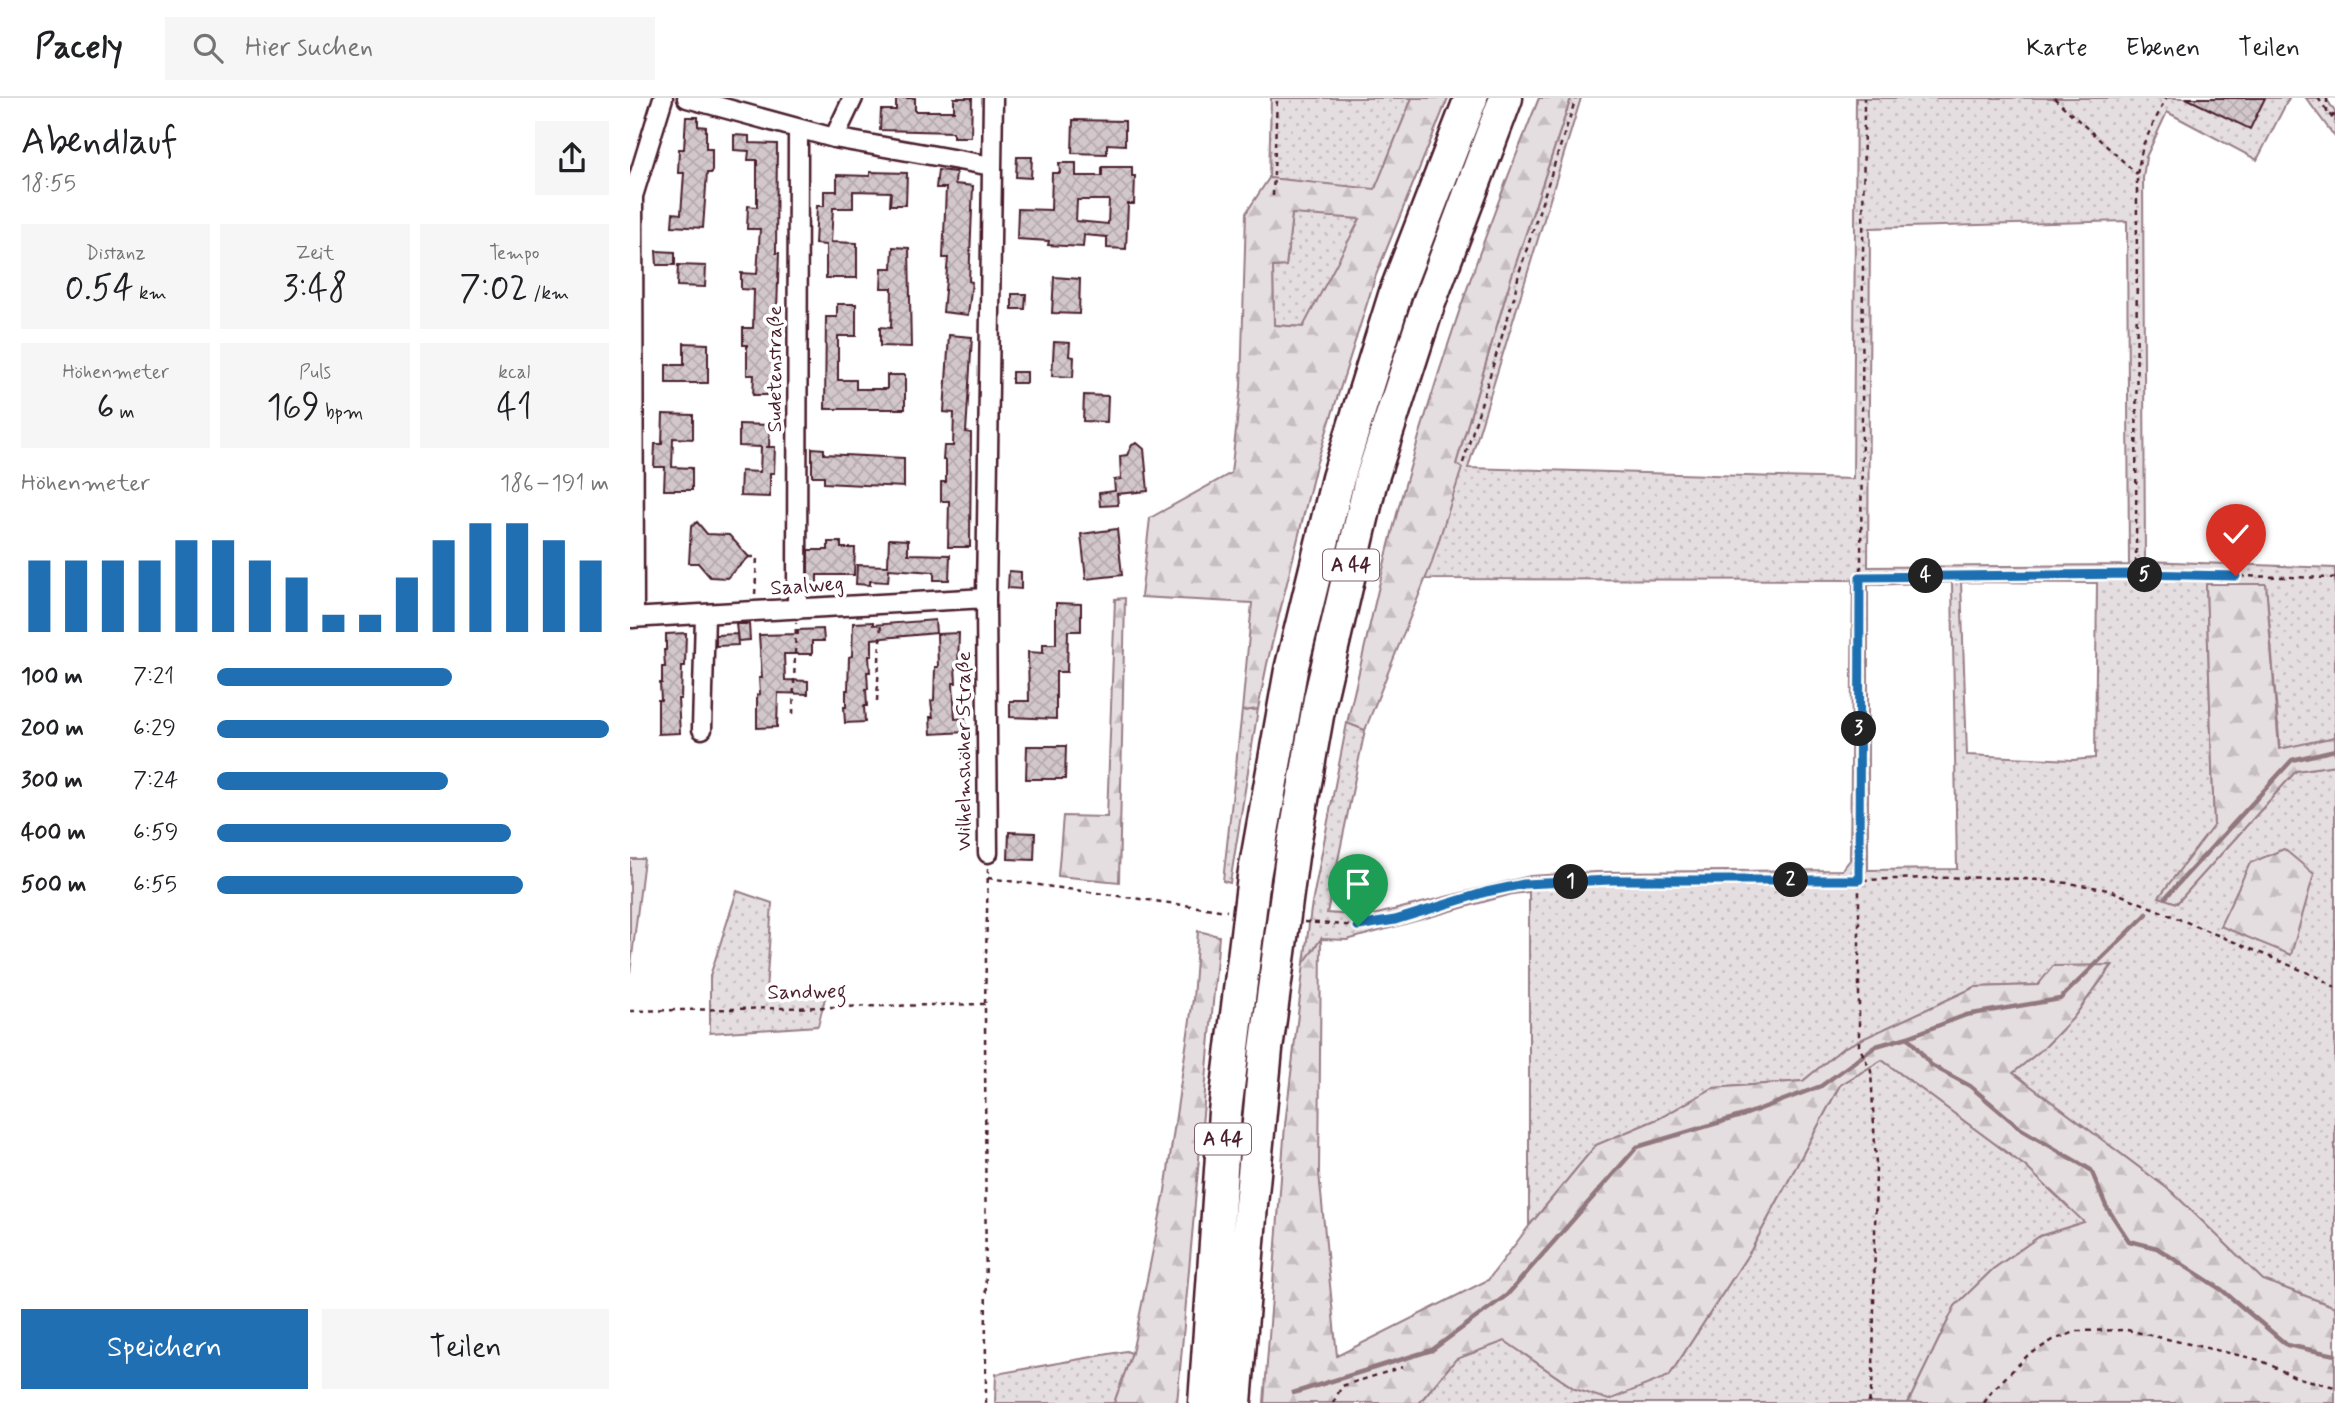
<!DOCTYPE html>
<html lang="de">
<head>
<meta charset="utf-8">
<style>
	body { margin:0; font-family:Mynerve,sans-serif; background:#f6f6f6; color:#202124; height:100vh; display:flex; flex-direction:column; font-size:26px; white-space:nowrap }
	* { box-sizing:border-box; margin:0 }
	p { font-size:23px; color:#757577 }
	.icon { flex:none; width:38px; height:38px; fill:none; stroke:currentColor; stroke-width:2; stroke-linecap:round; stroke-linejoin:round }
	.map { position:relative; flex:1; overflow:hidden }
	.panel { display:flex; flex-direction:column; background:#fff; width:630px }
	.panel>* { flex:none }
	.pin { position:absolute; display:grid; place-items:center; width:60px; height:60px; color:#fff; margin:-72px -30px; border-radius:50% 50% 50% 0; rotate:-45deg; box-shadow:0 0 7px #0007 }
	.pin .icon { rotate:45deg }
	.km { position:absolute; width:35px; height:35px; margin:-18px; border-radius:50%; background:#222; color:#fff; font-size:19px; line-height:35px; text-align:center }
	.round { display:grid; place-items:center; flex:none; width:74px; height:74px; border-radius:0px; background:#f6f6f6 }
	.headline { display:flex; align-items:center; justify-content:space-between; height:119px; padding:0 21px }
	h1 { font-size:38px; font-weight:600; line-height:52px }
	.stats { display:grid; grid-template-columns:repeat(3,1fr); gap:10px; height:119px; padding:7px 21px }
	.stats div { display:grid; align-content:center; border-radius:0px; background:#f6f6f6; text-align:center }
	.stats b { font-size:35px; font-weight:600 }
	.stats small { font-size:19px; font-weight:400 }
	.stats p { font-size:19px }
	.chart { height:196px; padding:14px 21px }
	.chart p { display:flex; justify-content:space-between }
	.chart svg { width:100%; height:126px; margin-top:7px; stroke:#1f6fb2; stroke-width:6 }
	.primary-button { display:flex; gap:14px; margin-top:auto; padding:14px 21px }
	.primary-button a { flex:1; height:80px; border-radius:0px; background:#1f6fb2; color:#fff; font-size:28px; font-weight:600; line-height:80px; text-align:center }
	.primary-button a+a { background:#f6f6f6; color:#202124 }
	ul { padding:0 21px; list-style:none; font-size:23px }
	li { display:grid; grid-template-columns:112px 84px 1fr; align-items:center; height:52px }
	li i { height:18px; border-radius:9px; background:#1f6fb2 }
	header { display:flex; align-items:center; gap:42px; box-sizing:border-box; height:98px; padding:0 35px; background:#fff; border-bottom:2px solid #e0e0e0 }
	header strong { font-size:33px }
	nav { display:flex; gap:38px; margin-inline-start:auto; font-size:24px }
	.search { width:490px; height:63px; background:#f6f6f6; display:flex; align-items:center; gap:18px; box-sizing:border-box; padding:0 24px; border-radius:0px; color:#757577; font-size:26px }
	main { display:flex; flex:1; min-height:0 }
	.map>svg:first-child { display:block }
	.grass { fill:url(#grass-dots); stroke:#987e86; stroke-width:2; fill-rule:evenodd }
	.forest { fill:url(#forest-firs); stroke:#987e86; stroke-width:2; fill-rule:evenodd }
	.green { fill:#e5dee0; stroke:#987e86; stroke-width:2 }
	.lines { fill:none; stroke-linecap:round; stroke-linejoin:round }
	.stream { stroke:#91787e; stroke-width:4.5 }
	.building { fill:url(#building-cross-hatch); stroke:#4a1f2b; stroke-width:2; fill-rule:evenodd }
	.minor-casing { stroke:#4a1f2b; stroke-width:23 }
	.motorway-casing { stroke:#4a1f2b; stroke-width:37 }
	.path { stroke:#4a1f2b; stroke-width:2.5; stroke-dasharray:5 5; stroke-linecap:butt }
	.minor { stroke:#fff; stroke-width:18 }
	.motorway { stroke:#fff; stroke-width:32 }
	.route-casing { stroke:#fff; stroke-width:14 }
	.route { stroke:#1f6fb2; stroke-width:9 }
	.labels { text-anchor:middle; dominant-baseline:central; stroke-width:7; stroke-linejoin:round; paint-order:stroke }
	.shield { fill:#fff; stroke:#80626b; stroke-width:2 }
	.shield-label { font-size:19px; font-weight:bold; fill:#4a1f2b }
	.street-label { font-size:21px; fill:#4a1f2b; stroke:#fff }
</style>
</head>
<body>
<header>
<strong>Pacely</strong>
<div class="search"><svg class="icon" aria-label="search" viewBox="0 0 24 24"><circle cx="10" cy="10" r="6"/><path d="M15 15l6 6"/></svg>Hier suchen</div>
<nav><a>Karte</a><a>Ebenen</a><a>Teilen</a></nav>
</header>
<main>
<section class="panel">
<div class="headline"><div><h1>Abendlauf</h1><p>18:55</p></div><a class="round"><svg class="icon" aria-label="share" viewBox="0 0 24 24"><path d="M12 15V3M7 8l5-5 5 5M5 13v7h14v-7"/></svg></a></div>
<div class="stats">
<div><p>Distanz</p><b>0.54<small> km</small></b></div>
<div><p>Zeit</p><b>3:48</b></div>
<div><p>Tempo</p><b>7:02<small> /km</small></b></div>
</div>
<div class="stats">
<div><p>Höhenmeter</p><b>6<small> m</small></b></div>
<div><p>Puls</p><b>169<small> bpm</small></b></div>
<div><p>kcal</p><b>41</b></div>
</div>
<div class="chart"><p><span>Höhenmeter</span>186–191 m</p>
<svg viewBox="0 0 160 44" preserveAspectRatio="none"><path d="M5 44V19M15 44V19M25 44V19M35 44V19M45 44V12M55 44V12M65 44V19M75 44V25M85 44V38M95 44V38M105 44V25M115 44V12M125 44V6M135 44V6M145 44V12M155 44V19"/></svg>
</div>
<ul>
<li><b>100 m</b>7:21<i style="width:60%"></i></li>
<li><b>200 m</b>6:29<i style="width:100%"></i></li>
<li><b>300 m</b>7:24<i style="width:59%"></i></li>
<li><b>400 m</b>6:59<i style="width:75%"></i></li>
<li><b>500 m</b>6:55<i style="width:78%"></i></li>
</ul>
<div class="primary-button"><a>Speichern</a><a>Teilen</a></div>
</section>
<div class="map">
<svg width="1705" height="1305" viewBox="0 0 1705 1305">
	<defs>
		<pattern id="grass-dots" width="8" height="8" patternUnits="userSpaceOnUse" patternTransform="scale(1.75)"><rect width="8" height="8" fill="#e5dee0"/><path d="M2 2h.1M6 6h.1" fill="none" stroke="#c6bec0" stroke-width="1.8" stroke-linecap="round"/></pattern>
		<pattern id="forest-firs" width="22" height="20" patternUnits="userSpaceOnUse" patternTransform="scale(1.75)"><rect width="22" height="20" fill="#e5dee0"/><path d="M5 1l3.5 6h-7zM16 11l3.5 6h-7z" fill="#c6bec0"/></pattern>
		<pattern id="building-cross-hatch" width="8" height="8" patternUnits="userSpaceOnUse" patternTransform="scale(1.75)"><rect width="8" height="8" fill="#d2c7cb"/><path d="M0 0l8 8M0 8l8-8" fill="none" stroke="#b6aaae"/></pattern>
	</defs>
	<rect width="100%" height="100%" fill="#fff"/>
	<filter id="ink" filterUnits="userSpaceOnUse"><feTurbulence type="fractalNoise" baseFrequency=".0143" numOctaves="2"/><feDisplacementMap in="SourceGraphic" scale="14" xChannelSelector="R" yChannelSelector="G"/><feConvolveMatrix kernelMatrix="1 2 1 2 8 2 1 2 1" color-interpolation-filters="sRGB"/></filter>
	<g filter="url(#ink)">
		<path class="grass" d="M641 0H782L745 92 639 80Z
			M941 0H951L838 370 1223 381 1226 0H1659L1627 62 1537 14 1516 59 1513 80 1515 463 1705 470V639L1650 652 1636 486H1576L1584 727 1530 798 1547 805 1666 673 1705 667V1209L1633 1182 1542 1094 1383 975 1416 948 1443 920 1482 868 1408 887 1345 889 1213 950 1173 983 1083 990 1030 1020 966 1047 899 1128V794L882 796 717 842 691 841 674 865 681 811 717 625 735 632 697 815 739 818 900 778 966 774 1212 772 1220 762 1223 482 795 481 831 370 826 366 881 180ZM1497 123 1499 467 1238 469 1240 130ZM1322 484 1327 771 1238 772V487ZM1331 484 1467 485 1465 660 1443 662 1337 657Z
			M1676 0H1696L1705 14V39Z
			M662 115 731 121 674 229 644 227 643 169 656 168Z
			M628 611 600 785 593 783 612 613Z
			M107 793 142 805 136 893 196 896 188 928 80 935V878Z
			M1252 962 1395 1068 1455 1124 1410 1138 1363 1171 1325 1208 1278 1305H789L826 1261 875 1243 945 1291 1039 1278 1121 1152 1210 987Z
			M496 1253 502 1255 484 1305H365L366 1276Z"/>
		<path class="forest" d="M782 0H818L746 177 686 367 637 566 628 611 612 613 622 505 511 499 520 420 601 375 611 289 616 115 639 80 745 91ZM662 116 730 121 673 229 644 227 643 169 656 168Z
			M909 0H941L881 180 826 366 832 370 801 467 735 632 717 625C735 550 751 473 772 397 810 262 856 130 909 0Z
			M1576 486H1636L1649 651 1705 639V667L1666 673 1547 805 1529 799 1584 727Z
			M495 500 489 784 428 778 433 718 477 719 485 501Z
			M1654 751 1684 776 1661 857 1590 828 1620 765Z
			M568 833 589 838 547 1305H484L502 1255 535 1093 563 901Z
			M691 841 689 1075 707 1258 858 1182 899 1128 966 1047 1030 1020 1083 990 1173 983 1213 950 1345 889 1408 887 1423 868 1482 867 1443 920 1416 948 1383 975 1542 1094 1633 1182 1705 1209V1305H1278L1325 1208 1363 1171 1410 1138 1454 1124 1395 1068 1252 962 1210 987 1121 1152 1039 1278 979 1302 945 1291 875 1243 826 1261 789 1305H634L655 1027 674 865Z"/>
		<path class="green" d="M0 761H14L0 875Z"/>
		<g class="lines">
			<path class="stream" d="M1536 799 1662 662 1705 652
				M1278 939 1301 967 1340 988 1391 1031 1461 1072 1476 1108 1499 1143 1527 1150 1592 1192 1657 1247 1705 1257
				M663 1295 802 1252 877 1197 1007 1049 1114 1017 1191 988 1246 948 1278 939 1336 917 1430 901 1517 816"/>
		</g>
		<path class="building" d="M266 0H285V13H324V0H342L341 39H323V34L250 32 251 12H266Z
			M1556 0H1635L1620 31Z
			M56 19H68V28L76 29V51H82V75H77L73 130 42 128 43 115 51 116 54 75H48L49 51H54Z
			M443 22 495 23V47L477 46V56L442 55Z
			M104 37 119 38V45L147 46 146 155H149L144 297H123L124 277H117V247H113V230H123L124 192 111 191V175L127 176 130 131H117L118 108 127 109V62H118L119 53 104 52Z
			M387 59H402L401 80 386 79Z
			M429 65H446V78H472V69H502V78H505L504 106H498L496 151 477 150V139L454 137 453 149 418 147 419 143 387 141 388 111 421 112 422 75H430ZM447 102H479L478 126 446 123Z
			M308 72 326 74 325 86 343 88 339 183 342 184 338 217 313 214 318 160H313L316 90H306Z
			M240 74 277 75 276 107H260L261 94 223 93V110H203L201 144 227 145V180H196V147L185 146 187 108H194V93H207V77L240 78Z
			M263 149 279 150 281 249 250 248V229L261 230 262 190H251L252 170H262Z
			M26 153 45 154V167H27Z
			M48 167 76 168 75 189 47 188Z
			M424 179 450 181 449 216 422 215Z
			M382 196H396L395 211H382Z
			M207 206H226V238H208V282H226V291H257V277H275V311H195L196 219H207Z
			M319 237 342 239 336 334 341 335 340 449H318L319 403H311V384H316V362H313L314 348H323L324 315 314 314Z
			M424 244 440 245 439 258 444 259 443 279 422 278Z
			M54 245 78 246V285H36V267H54Z
			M382 274H397V285H382Z
			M454 297 478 298 477 324 453 323Z
			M33 316 63 317V341L43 340 42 369 62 370V392H34L35 369H24L25 346H32Z
			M109 326 140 327 139 349H136H145L144 375H140V399L110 398 111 373 130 374 131 349 109 348Z
			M507 345 514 351 518 393 487 396 488 407 470 408 469 395 485 393 484 382 491 381 490 358 497 357 502 347Z
			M182 350 194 351V356L274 360V389L194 385V378H182Z
			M67 424 77 436 99 437 119 459 97 480 80 479 68 465H59L61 429Z
			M487 431 492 477 456 481 451 436Z
			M259 441 278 442V456L320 457 319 482H304V474L259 471 258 484 240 483V487L226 486 227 467 258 468Z
			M198 444H211V450H225L224 477H187V490H178V452H198Z
			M379 473 391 474V491L378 490Z
			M426 505 451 506V533H438L437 574H426V621L380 619V603H399L398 554 413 555V546H426Z
			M305 522 306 535 242 541V558H239L240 574H237L238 591H236L237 608H234L235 624 215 625 214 609H216V592H218L219 559 222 558 223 525 243 524V527Z
			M106 526H119L120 542 108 543Z
			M193 531 194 543H182V556H154L155 582 178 583V596L148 595 147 629 127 630V597L130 596 129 580H132L129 537 168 536V532Z
			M56 535 55 568H52L51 601H48L50 635 28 636V602H31L30 585H32V569H35L34 552H36V536Z
			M329 535 328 568H325L326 585H323L325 621 335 620 336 634 301 636 300 619H303L301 603 304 602 305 569H308L307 536Z
			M107 536 108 547 86 548V537Z
			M397 648H436L435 681H396Z
			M379 734 405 735 404 762 378 761Z"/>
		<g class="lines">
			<g class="minor-casing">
				<path id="minor" d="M57 0 204 40 362 68
					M204 40 223 0
					M167 511 168 30
					M0 520 356 500
					M4 520 3 98 33 0
					M72 631 75 517
					M358 755 356 500 363 0"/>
			</g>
			<g class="motorway-casing">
				<path id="motorway" d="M575 1305 595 1014 624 779 661 572 708 380 766 194 841 0
					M605 1305 621 1107 636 951 662 758 690 601 740 386 798 207 876 0"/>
			</g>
			<path class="path" d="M1424 0 1507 76
				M1688 0 1705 24
				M1697 0V15L1705 18
				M643 98 647 0
				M833 365 884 199 889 175 946 0
				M119 459H127L125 497
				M1506 476 1507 76 1513 47 1536 0
				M1230 479 1506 476 1705 480
				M247 603 251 523
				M163 616 166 525
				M358 780 597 813
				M674 824 728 828 765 822 856 794 894 786 980 782H1229L1234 0
				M0 913 355 906
				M356 1305 355 906 358 769
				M703 1305 712 1288 773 1269
				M1239 1305 1243 1278 1246 1066 1241 973 1229 948V782C1312 780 1400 774 1482 793L1688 879 1705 889
				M1354 1305 1362 1293 1397 1258 1423 1242 1448 1233 1497 1232 1630 1262 1665 1279 1705 1289"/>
			<use href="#minor" class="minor"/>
			<use href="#motorway" class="motorway"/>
		</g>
	</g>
	<g class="lines" filter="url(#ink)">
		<g class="route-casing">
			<path id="route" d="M728 828 765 822 856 794 894 786 980 782H1229L1230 479 1506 476 1606 478"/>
		</g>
		<use href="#route" class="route"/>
	</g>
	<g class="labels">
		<g class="shield">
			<rect x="693" y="451.5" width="56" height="31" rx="5"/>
			<rect x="565" y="1025.5" width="56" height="31" rx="5"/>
		</g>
		<g class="shield-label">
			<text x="721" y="467">A 44</text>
			<text x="593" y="1041">A 44</text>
		</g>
		<g class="street-label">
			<text transform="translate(145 271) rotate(-90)">Sudetenstraße</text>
			<text transform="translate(177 488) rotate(-4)">Saalweg</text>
			<text transform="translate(334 653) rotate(-90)">Wilhelmshöher Straße</text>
			<text transform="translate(177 894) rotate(-1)">Sandweg</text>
		</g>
	</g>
</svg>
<div class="pin" style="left:728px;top:828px;background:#1e9e55"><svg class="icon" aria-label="arrive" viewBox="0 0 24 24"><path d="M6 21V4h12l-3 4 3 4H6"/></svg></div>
<div class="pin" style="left:1606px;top:478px;background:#d93025"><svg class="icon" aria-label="check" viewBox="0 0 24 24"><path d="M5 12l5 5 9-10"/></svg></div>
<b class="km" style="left:941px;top:784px">1</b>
<b class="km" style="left:1161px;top:782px">2</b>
<b class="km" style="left:1229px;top:631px">3</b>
<b class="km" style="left:1296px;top:478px">4</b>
<b class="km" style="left:1515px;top:477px">5</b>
</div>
</main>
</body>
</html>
